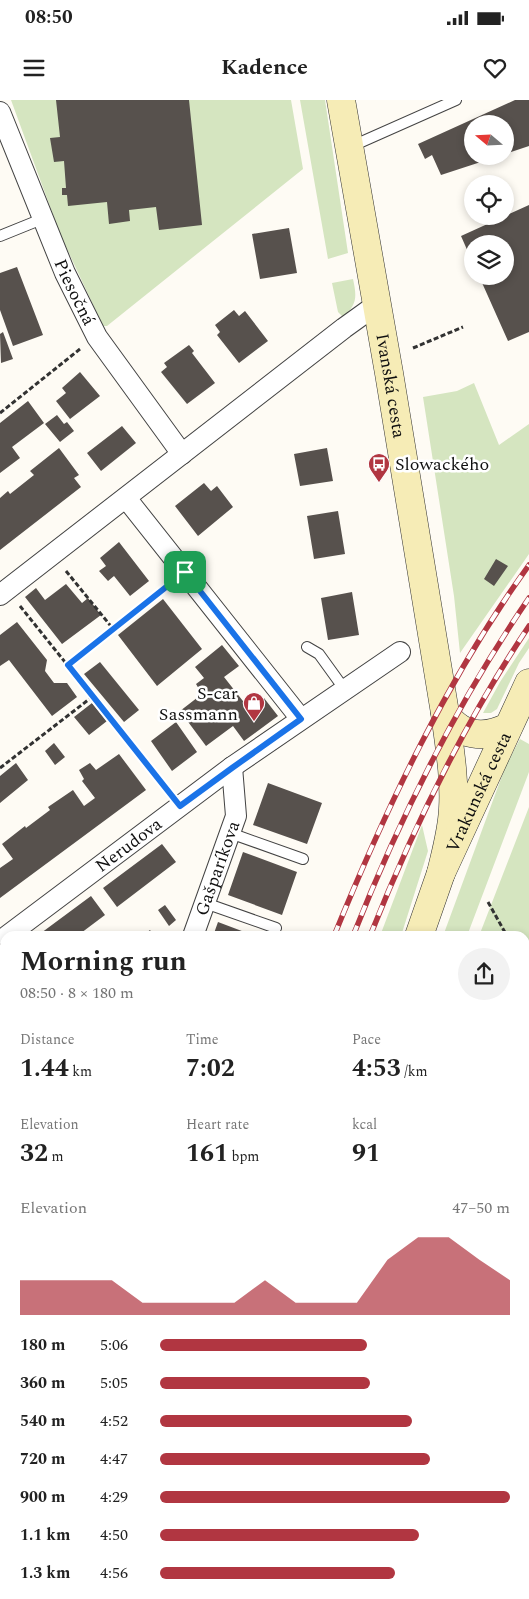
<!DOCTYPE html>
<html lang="en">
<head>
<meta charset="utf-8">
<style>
	body { margin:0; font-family:Spectral,serif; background:#f2f2f2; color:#222; height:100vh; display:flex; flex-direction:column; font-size:19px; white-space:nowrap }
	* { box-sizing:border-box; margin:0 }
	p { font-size:16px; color:#767676 }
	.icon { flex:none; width:28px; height:28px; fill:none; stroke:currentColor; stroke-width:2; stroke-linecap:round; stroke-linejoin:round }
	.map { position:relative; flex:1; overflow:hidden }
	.side { position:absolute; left:0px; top:831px; width:530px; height:669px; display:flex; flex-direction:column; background:#fff; border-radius:15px 15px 0 0; box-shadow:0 2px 8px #0003 }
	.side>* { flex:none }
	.needle { width:32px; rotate:289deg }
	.buttons { position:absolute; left:464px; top:15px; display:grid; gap:10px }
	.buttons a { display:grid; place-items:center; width:50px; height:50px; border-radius:50%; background:#fff; box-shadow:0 2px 8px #0003; font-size:25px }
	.pin { position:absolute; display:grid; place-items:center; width:42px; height:42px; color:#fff; margin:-21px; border-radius:10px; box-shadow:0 2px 8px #0006 }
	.round { display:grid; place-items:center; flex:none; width:52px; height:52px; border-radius:26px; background:#f2f2f2 }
	.summary { display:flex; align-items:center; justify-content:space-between; height:85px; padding:0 20px }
	h1 { font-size:28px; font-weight:700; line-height:38px }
	.stats { display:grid; grid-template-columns:repeat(3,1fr); gap:8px; height:85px; padding:5px 20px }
	.stats div { display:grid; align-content:center }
	.stats b { font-size:25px; font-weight:700 }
	.stats small { font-size:14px; font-weight:400 }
	.stats p { font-size:14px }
	.chart { height:140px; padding:10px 20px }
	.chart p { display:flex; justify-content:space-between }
	.chart svg { width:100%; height:90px; margin-top:5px; fill:#b13641; opacity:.7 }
	ul { padding:0 20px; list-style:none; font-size:16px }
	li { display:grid; grid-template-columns:80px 60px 1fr; align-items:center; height:38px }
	li i { height:12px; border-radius:6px; background:#b13641 }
	.status { display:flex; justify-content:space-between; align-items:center; height:35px; padding:0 25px; background:#fff; direction:ltr }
	.status svg { height:14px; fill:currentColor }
	header { display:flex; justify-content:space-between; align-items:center; height:65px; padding:0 20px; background:#fff; font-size:22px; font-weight:700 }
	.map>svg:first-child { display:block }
	.green { fill:#d5e5c0 }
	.building { fill:#57514d }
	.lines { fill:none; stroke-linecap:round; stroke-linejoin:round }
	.lane-casing { stroke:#434343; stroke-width:12 }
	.street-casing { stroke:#434343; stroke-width:22 }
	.secondary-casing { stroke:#323232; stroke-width:29 }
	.path { stroke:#323232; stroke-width:3; stroke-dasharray:5 2.5; stroke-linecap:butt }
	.lane { stroke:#fff; stroke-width:10 }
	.street { stroke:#fff; stroke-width:20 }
	.secondary { stroke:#f6ecb6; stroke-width:28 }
	.rail-casing { stroke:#b13641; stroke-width:5.5 }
	.rail { stroke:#fff; stroke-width:4; stroke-dasharray:11; stroke-linecap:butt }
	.route-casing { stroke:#fff; stroke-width:10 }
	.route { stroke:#1a73e8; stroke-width:6 }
	.labels { text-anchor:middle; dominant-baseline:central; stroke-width:5; stroke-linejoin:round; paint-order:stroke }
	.street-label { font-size:18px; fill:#101010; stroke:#fff }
	.poi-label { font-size:18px; fill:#101010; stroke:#fff; text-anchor:start }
</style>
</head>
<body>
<div class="status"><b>08:50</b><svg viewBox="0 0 49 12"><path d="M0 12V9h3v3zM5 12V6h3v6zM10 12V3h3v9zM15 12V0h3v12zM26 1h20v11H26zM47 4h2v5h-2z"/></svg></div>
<header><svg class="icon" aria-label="menu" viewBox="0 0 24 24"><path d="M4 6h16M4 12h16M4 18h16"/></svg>Kadence<svg class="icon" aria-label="heart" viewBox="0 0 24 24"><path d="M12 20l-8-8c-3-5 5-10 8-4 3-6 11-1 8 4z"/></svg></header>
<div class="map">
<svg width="529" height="1499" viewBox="0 0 529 1499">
	<rect width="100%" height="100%" fill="#fefbf4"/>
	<path class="green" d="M11 0H291L303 69 107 226H103L60 134Z
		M300 0H325L348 153 328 159Z
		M353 179C357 197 357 205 343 217L338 212 332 183Z
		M474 283 499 345 529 324V454L460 553 454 496 423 297 457 291Z
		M529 538V548L519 563 497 609 491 613H483L500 582Z
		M520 639 529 644V672L467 836H443L506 665Z
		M529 707V1140L525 1139V836H479Z
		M422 725 428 751 401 836H380Z
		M525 1235 529 1236V1499H295L296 1495H525Z"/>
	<path class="building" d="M56 0H189L202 125 159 130 156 107 129 110 130 121 109 124 107 102 68 106 67 95H62V88H66L64 61 54 62 50 38 60 37Z
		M515 0H529V46L505 54V24H472V56L496 57 441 75 432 55 425 59 418 44Z
		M529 105V232L508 241 479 176H505V144H472V161L461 136Z
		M289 128 297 173 260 179 252 134Z
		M17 167 43 235 13 246 0 210V173Z
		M234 210 239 216 245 211 268 241 239 263 217 235 220 232 215 225Z
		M3 232 13 259 1 263 0 234Z
		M189 245 194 251 192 253 215 283 187 304 161 272 167 267 164 263Z
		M80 272 100 296 70 319 56 301 66 293 62 288Z
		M28 301 44 323 12 347 20 358 0 373V323Z
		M57 315 64 324 67 322 74 331 60 342 45 324Z
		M122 326 136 343 101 371 87 353Z
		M59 348 79 375 74 378 81 387 0 450V398L8 391 10 394 34 375 30 371Z
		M327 348 333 381 300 386 294 354Z
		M204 383 211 391 217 386 233 407 198 436 175 406Z
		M338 411 345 454 314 459 307 416Z
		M119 442 149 481 130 496 114 476 108 481 99 471 106 466 100 458Z
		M496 459 508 466 494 486 484 479Z
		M66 484 82 503 88 498 101 515 62 544 25 497 36 488 45 500Z
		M352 492 359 535 328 540 321 498Z
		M163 499 202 549 157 586 118 535Z
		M17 522 47 560 45 571 54 583H67L77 597 52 616 9 560 0 566V535Z
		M222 545 239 566 224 577 250 610 264 598 278 616 244 641 233 626 206 646 180 611 202 594 196 584 204 578 195 567Z
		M100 562 139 610 124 622 84 574Z
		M92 603 107 621 89 635 74 617Z
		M176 622 197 652 172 671 151 641Z
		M54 643 65 657 55 665 45 651Z
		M119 654 146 690 0 798V768L13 759 2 744 25 726 26 728 50 710 48 707 73 690 84 706 95 698 82 681 84 679 79 670 90 663 96 670Z
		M16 663 28 680 0 703V676Z
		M268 683 322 703 307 744 253 725Z
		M162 744 176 762 117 807 103 788Z
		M243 752 297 772 282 815 228 795Z
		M91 796 105 815 77 836H37Z
		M165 805 176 820 169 826 158 810Z
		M218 822 255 836H213Z
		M150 830 154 836H142Z
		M3 923 5 926V955L0 948V925Z
		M5 958V975L0 979V962Z
		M5 990V1005L0 998V994Z
		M0 1018 5 1024V1036L0 1040Z
		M0 1113 5 1119V1127L0 1131Z
		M0 1136 5 1142V1203L0 1197Z
		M525 1189 529 1190V1236L525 1235Z
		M525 1311 529 1312V1334L525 1333Z
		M525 1339 529 1340V1479L528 1486H529V1499H479L480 1495H525Z"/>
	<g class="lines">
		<g class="lane-casing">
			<path id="lane" d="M350 47 456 0
				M0 136 42 119
				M307 547 319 554 345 590
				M230 733 303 759
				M205 803 276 828
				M0 987 5 983
				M0 1006 5 1012
				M258 1499 259 1495"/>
		</g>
		<g class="street-casing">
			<g id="street">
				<path id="s1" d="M0 12 65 173 97 237 182 354"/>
				<path d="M126 398 301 619"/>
				<path d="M0 495 344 228 376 205"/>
				<path id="s2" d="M7 836 232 667 400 552"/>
				<path id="s3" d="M193 836 236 716 232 667"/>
				<path d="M525 1154 529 1155"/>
				<path d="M525 1276 529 1277"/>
				<path d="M0 1280 5 1287"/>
				<path d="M0 1321 5 1318"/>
				<path d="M0 1437 5 1423"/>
				<path d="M445 1499 446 1495"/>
			</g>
		</g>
		<g class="secondary-casing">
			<g id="secondary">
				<path id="s4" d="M341 0 389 273 445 613C449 644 455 677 453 709 452 731 446 752 441 773"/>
				<path d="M445 613C460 637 484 639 508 627"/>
				<path id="s5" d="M419 836 441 773 529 583"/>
				<path d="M168 1499 170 1495"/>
			</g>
		</g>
		<path class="path" d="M413 248 463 227
			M0 313 80 249
			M66 471 114 530
			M20 506 166 688
			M68 565 167 487
			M0 668 92 597
			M488 802 507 836
			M525 868 529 875
			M525 1335 529 1336
			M0 1374 5 1380
			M219 1499 221 1495"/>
		<use href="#lane" class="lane"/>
		<use href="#street" class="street"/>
		<use href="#secondary" class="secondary"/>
		<g class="rail-casing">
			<path id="rail" d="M334 836C387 706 447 579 529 465
				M353 836C400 717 457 603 529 498
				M370 836C413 728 464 623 529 526
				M82 1499 84 1495
				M101 1499 102 1495
				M118 1499 119 1495"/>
		</g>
		<use href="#rail" class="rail"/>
	</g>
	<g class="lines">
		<g class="route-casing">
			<path id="route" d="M185 472 301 619 232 668 180 706 68 565Z"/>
		</g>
		<use href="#route" class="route"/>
	</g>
	<defs>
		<g id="bus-pin" transform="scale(1.125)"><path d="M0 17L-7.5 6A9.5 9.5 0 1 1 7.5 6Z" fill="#b13641" stroke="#fff"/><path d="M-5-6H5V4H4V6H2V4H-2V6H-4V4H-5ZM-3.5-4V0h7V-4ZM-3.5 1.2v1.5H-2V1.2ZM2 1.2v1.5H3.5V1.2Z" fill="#fff"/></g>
		<g id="shop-pin" transform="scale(1.125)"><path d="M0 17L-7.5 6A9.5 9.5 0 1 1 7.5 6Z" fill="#b13641" stroke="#fff"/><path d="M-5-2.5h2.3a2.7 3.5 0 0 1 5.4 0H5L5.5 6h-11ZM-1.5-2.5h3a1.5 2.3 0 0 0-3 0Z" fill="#fff"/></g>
	</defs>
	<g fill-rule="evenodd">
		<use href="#bus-pin" x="379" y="364"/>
		<use href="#shop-pin" x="254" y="603"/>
	</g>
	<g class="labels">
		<g class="street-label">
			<text stroke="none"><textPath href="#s1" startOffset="195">Piesočná</textPath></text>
			<text stroke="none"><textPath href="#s4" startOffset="290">Ivanská cesta</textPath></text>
			<text stroke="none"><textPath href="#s5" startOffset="156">Vrakunská cesta</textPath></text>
			<text stroke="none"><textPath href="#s2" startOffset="152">Nerudova</textPath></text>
			<text stroke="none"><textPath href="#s3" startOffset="72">Gašparíkova</textPath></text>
		</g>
		<g class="poi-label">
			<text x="395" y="364">Slowackého</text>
			<text x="238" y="593" text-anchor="end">S-car<tspan x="238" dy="21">Sassmann</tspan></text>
		</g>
	</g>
</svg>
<div class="buttons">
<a><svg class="needle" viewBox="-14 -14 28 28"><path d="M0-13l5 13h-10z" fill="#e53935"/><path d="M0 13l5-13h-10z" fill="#767676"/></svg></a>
<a><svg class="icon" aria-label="locate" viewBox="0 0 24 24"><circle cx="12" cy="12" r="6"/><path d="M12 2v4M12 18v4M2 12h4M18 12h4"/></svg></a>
<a><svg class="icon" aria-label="layers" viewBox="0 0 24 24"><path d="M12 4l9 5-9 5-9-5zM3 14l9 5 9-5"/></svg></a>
</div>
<div class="pin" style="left:185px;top:472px;background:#1e9e55"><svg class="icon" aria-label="arrive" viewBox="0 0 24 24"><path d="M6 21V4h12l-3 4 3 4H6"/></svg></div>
<section class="side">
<div class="summary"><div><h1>Morning run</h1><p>08:50 · 8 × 180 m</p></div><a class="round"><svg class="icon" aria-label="share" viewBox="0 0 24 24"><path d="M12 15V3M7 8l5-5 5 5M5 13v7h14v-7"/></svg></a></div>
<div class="stats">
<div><p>Distance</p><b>1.44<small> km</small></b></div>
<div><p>Time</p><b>7:02</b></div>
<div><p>Pace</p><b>4:53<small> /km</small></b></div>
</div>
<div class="stats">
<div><p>Elevation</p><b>32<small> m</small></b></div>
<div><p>Heart rate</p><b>161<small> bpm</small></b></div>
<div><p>kcal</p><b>91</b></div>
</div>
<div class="chart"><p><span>Elevation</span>47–50 m</p>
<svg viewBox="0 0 160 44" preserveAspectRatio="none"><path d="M0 44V27L10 27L20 27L30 27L40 38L50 38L60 38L70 38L80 27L90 38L100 38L110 38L120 17L130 6L140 6L150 17L160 27V44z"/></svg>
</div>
<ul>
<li><b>180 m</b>5:06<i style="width:59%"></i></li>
<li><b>360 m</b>5:05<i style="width:60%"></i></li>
<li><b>540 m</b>4:52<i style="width:72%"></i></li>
<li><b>720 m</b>4:47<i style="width:77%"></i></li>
<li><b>900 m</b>4:29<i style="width:100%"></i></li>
<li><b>1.1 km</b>4:50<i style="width:74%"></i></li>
<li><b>1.3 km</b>4:56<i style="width:67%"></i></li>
</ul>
</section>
</div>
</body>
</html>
